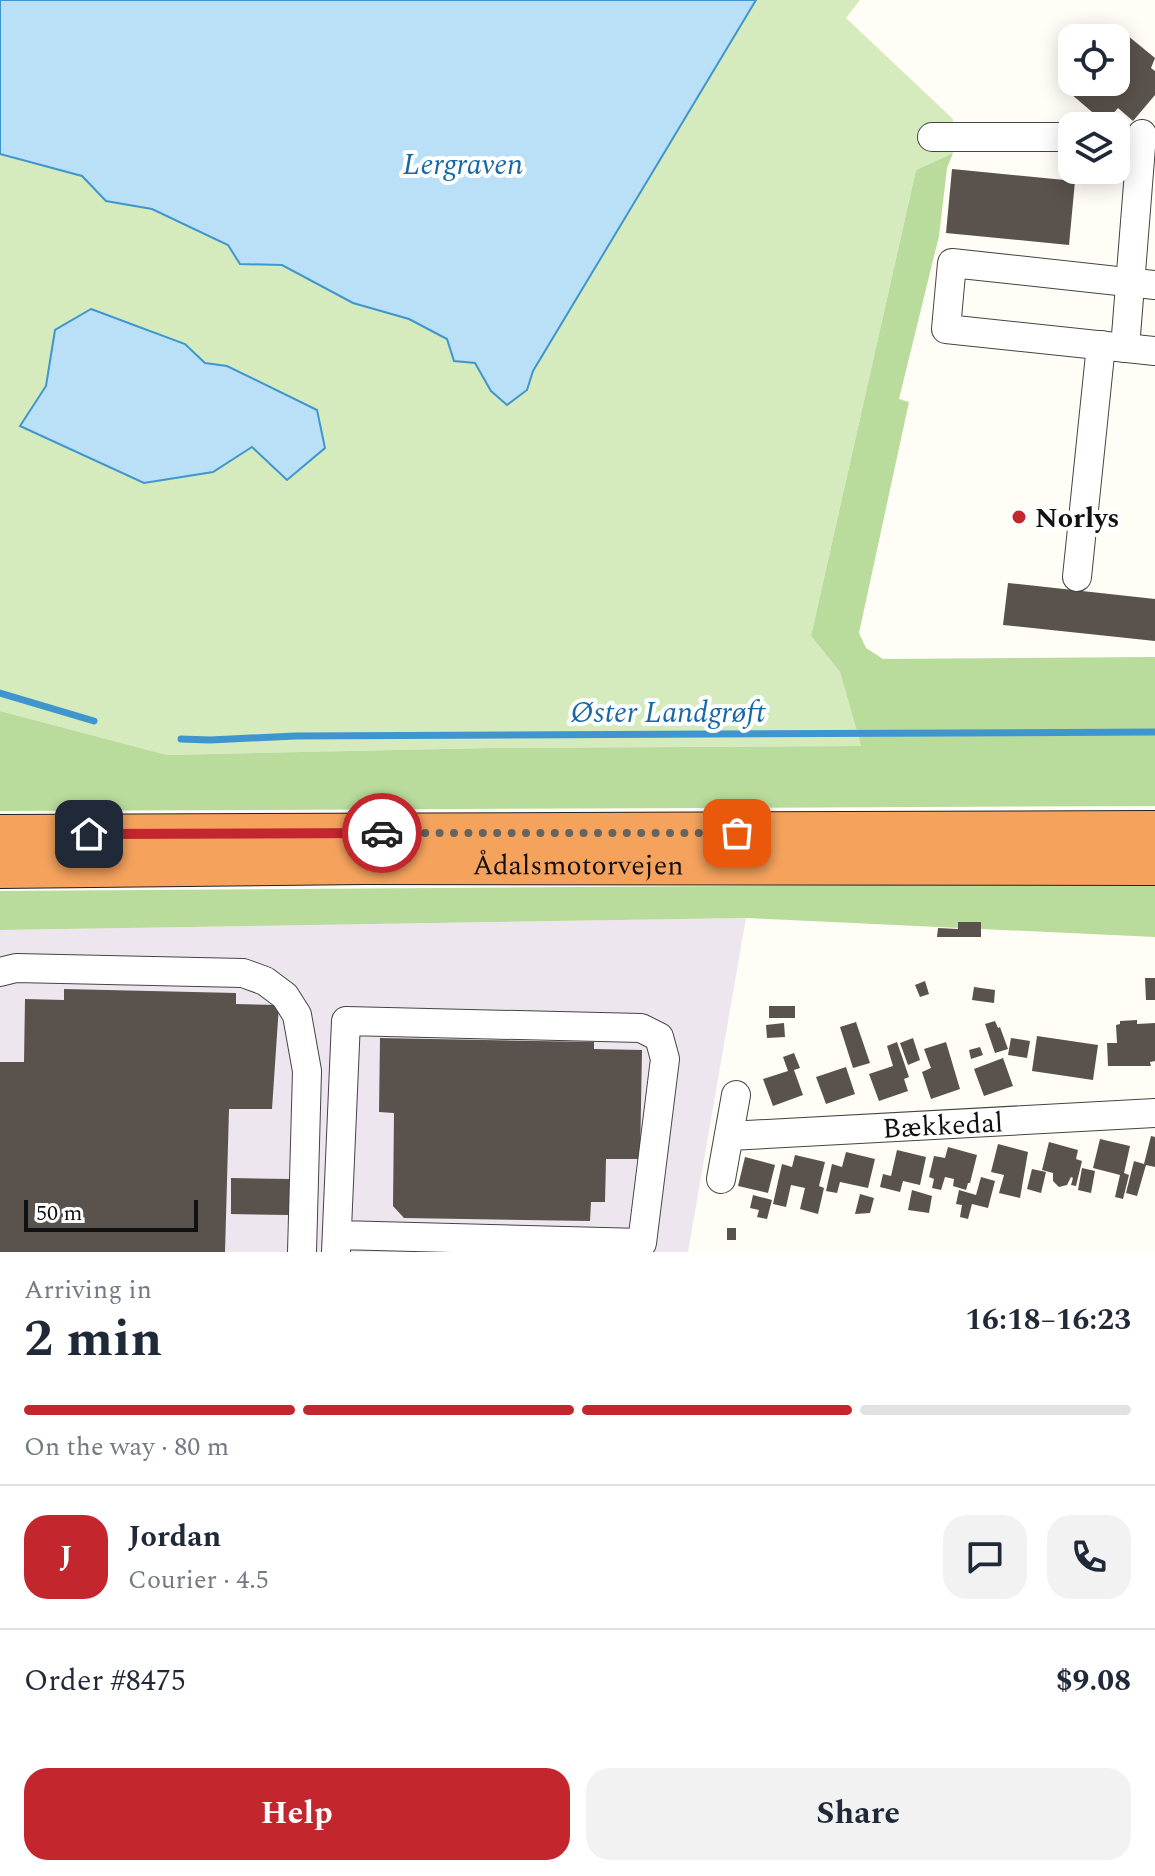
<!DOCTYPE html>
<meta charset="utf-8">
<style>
:root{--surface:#fff;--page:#f2f2f3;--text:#1f2937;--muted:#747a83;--line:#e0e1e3;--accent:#c4262e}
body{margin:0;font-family:Spectral,serif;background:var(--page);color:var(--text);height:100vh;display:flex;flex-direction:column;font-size:30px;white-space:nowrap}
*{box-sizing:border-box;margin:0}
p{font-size:26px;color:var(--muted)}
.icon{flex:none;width:44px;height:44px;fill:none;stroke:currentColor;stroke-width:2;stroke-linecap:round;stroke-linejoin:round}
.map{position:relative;height:1252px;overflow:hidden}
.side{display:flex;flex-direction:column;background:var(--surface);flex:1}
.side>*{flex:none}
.fabs{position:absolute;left:1058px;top:24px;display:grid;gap:16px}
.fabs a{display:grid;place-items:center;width:72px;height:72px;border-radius:16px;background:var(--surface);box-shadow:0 4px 20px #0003;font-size:40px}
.scale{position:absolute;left:24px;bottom:20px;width:174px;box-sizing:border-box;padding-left:8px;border:4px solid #111;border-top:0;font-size:22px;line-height:28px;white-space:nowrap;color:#111;-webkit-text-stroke:6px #fff;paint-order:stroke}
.pin{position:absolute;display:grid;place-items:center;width:68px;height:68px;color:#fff;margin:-34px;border-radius:16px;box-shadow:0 4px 12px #0006}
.courier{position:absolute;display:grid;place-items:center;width:80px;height:80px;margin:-40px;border:6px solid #c4262e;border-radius:50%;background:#fff;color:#222;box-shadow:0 2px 10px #0007}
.headline em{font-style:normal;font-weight:700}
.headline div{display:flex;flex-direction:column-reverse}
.headline{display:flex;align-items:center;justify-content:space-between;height:136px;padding:0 24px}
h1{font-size:52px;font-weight:700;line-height:60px}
.bar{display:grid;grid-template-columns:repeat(4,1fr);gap:12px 8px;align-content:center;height:96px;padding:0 24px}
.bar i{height:10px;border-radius:6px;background:var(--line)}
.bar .active{background:var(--accent)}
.bar p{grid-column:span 4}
.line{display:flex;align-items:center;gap:20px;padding:0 24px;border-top:2px solid var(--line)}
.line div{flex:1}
.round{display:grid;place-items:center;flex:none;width:84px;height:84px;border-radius:24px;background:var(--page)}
.action{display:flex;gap:16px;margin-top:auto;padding:16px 24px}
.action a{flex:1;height:92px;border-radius:24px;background:var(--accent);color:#fff;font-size:32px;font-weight:700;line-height:92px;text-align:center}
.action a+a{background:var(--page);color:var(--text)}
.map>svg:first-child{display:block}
</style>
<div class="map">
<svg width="1155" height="1252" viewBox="0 0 1155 1252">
<rect width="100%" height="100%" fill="#fffdf5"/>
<path fill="#eee6ef" d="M746 918 688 1252H0V930Z"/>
<path fill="#d5ebbd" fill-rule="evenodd" d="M756 0H860L846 18 953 119V153L916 170 811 636 840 672 861 746 490 748 167 755 0 711V154L82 176 106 201 152 209 228 245 240 264 282 265 353 303 409 319 447 339 475 363 491 391 527 390 533 371ZM184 344 204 363 227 366 325 448 287 479 252 447 213 472 20 426 46 386Z"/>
<path fill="#b9dc9c" d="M953 153 947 168 939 236 899 399 909 402 859 633 866 648 883 659 1155 657V806L0 811V711L167 755 490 748 861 746 840 672 811 636 916 170Z
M1155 883V937L746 918 0 930V891Z"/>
<path fill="#b9e0f7" stroke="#3f96cf" stroke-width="2" d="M0 0H756L533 371 527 390 507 405 491 391 475 363 454 361 447 339 409 319 353 303 282 265 240 264 228 245 152 209 106 201 82 176 0 154Z
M91 309 185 344 205 363 227 366 317 410 325 448 287 480 252 447 213 472 144 483 20 426 46 386 55 330Z"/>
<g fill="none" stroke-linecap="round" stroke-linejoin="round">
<path stroke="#3f96cf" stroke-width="7" d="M0 693 94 721
M181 739 210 740 295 736 1155 732"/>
</g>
<path fill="#5a524d" d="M1116 26 1155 58 1151 68 1155 71V95L1133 121 1118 108 1105 123 1064 88 1072 78V82H1116V38H1105Z
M952 169 1075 181 1069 245 946 233Z
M1008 583 1155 599V641L1003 625Z
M958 922H981V937H937L938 928 958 929Z
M1145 978H1155V1000H1146Z
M925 981 929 994 920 997 915 985Z
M974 987 995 990 994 1003 972 1000Z
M64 989 236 993V1004L279 1005 272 1109H229L225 1252H0V1062H24L25 999 64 1000Z
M769 1006H795V1018H769Z
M1137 1020V1024L1155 1023V1061L1150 1062 1151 1066H1108L1107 1043H1117L1116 1025 1120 1024V1021Z
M995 1021 998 1028 1000 1027 1008 1049 995 1053 985 1024Z
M856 1022 870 1063 853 1068 840 1027Z
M784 1023 785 1037 767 1038 766 1025Z
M1037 1036 1098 1045 1093 1080 1032 1071Z
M380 1038 594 1042V1049L642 1050 640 1159H606L605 1202H591L590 1221 404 1218 393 1206 394 1113 379 1112Z
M913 1038 920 1060 908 1065 900 1043Z
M1011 1038 1030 1041 1027 1058 1008 1055Z
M897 1042 909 1077 904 1079 908 1091 879 1101 869 1074 893 1066 887 1046Z
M946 1042 960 1089 931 1099 922 1072 931 1068 924 1049Z
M980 1047 983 1055 971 1059 969 1050Z
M794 1053 800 1068 794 1070 803 1095 773 1106 763 1079 788 1071 783 1057Z
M1003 1058 1013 1086 984 1096 974 1069Z
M846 1067 855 1094 826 1104 816 1077Z
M1151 1136 1155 1137V1167L1146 1165 1137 1196 1126 1193 1134 1161 1144 1164Z
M1100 1139 1130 1146 1124 1173 1129 1175 1123 1199 1115 1197 1120 1175 1093 1168Z
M1049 1142 1078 1150 1076 1159 1082 1161 1076 1186 1071 1185 1073 1178 1071 1177 1067 1185 1059 1187 1053 1181V1173L1042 1170Z
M998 1144 1028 1152 1020 1198 999 1193 1004 1175 991 1172Z
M948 1147 977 1155 970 1183H968L966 1190 953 1186 954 1179 945 1177 941 1190 932 1188 934 1179 929 1177 934 1156 945 1158Z
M897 1150 926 1157 920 1185 903 1181 900 1192 880 1187 883 1174 891 1176Z
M846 1152 875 1159 868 1188 840 1182 837 1193 826 1191 832 1164 842 1167Z
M795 1155 825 1162 819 1186 824 1188 818 1214 800 1209 805 1188 791 1185 786 1207 773 1204 782 1164 792 1167Z
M745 1157 775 1165 768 1193 738 1186Z
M1082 1168 1095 1171 1091 1193 1078 1190Z
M1032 1169 1046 1172 1041 1193 1027 1189Z
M981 1177 995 1181 988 1208 972 1204 968 1219 960 1217 962 1205 956 1204 959 1190 976 1195Z
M231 1178 290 1179 289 1215 231 1214Z
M912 1190 932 1196 929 1213 908 1210Z
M860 1194 874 1198 870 1213 855 1214Z
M753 1195 772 1200 767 1219 757 1217 759 1210 750 1208Z
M727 1228H736V1240H727Z"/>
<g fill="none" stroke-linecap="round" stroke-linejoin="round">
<defs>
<g id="minor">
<path d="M932 137H1072"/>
<path d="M1155 285 952 263 946 329 1155 351"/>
<path d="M1125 348 1142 134"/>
<path d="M1077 577 1101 345"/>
<path d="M0 972 16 968 243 973 265 981 285 996 297 1015 307 1071 302 1252"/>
<path id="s1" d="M729 1136 1155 1113"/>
<path d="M721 1179 736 1095"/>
<path d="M336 1252 346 1021 641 1028 659 1037 665 1059 642 1243 338 1235"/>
</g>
<g id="highway">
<path d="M0 835 1155 831"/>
<path id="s2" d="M0 868 365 864 1155 865"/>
</g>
</defs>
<use href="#minor" stroke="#444" stroke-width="30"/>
<use href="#highway" stroke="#222" stroke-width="42"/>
<use href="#minor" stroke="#fff" stroke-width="28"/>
<use href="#highway" stroke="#f5a25d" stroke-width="40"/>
</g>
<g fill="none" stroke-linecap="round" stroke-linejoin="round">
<path stroke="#646461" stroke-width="8" stroke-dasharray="0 14.4" d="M382 833H737"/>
<path stroke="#c4262e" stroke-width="10" d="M89 834 382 833"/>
</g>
<circle fill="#c4262e" stroke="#fff" stroke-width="3" cx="1019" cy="517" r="8"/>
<g text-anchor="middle" stroke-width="8" stroke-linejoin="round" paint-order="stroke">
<g font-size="28" font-weight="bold" fill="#111" stroke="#fff" text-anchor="start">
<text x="1035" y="527">Norlys</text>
</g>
<g font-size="28" fill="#111" stroke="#fff">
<text dy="10" stroke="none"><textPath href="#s2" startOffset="578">Ådalsmotorvejen</textPath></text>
<text dy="10" stroke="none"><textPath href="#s1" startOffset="214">Bækkedal</textPath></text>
</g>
<g font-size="30" font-style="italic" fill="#1768a6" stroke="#fff">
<text x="463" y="174">Lergraven</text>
<text x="668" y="722">Øster Landgrøft</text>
</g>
</g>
</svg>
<div class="fabs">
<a><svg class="icon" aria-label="locate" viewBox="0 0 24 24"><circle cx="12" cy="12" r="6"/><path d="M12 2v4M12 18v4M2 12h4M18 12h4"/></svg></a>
<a><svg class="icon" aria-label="layers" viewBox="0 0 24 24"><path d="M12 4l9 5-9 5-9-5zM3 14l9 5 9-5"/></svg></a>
</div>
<div class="scale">50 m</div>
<div class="pin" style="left:737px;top:833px;background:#ea580c"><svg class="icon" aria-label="bag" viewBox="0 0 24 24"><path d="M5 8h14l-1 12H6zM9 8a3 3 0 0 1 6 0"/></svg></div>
<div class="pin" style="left:89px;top:834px;background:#1f2937"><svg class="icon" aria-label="home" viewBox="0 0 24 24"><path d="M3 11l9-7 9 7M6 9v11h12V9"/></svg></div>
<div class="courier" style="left:382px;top:833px"><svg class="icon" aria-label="car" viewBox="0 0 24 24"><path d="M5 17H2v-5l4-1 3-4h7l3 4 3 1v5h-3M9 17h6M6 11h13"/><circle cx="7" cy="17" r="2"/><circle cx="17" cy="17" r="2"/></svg></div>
</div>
<section class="side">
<div class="headline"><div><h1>2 min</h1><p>Arriving in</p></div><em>16:18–16:23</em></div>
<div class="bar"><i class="active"></i><i class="active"></i><i class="active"></i><i></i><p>On the way · 80 m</p></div>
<div class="line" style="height:144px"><b class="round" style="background:var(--accent);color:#fff">J</b><div><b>Jordan</b><p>Courier · 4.5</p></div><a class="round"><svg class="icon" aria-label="chat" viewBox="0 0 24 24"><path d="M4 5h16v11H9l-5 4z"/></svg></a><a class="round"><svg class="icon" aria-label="phone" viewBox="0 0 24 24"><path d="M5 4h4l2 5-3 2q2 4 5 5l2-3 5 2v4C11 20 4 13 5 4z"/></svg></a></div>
<div class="line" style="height:104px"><div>Order #8475</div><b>$9.08</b></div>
<div class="action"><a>Help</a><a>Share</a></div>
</section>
